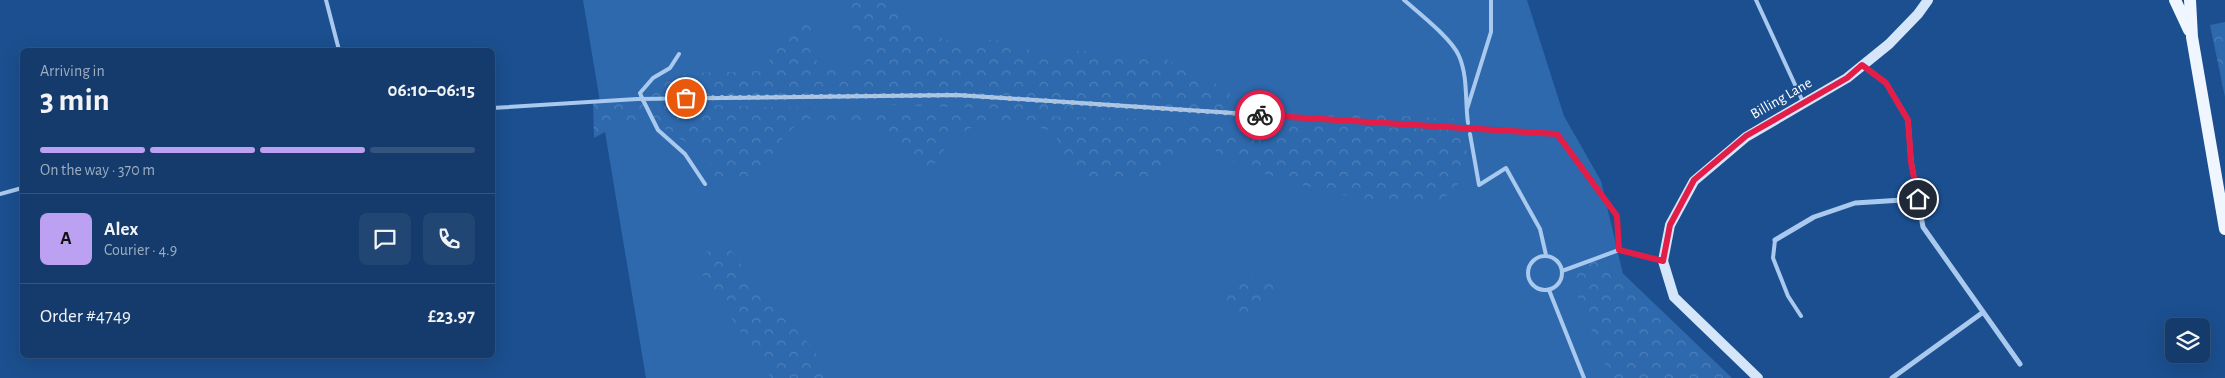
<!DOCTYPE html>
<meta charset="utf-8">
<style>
:root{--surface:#143b6b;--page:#214673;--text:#f1f3f6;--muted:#9dadc1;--line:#33557e;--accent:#bca0f2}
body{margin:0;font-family:"Alegreya Sans",sans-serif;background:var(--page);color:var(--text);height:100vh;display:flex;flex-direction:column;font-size:19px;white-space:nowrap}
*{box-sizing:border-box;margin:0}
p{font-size:16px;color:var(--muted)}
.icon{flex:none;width:28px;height:28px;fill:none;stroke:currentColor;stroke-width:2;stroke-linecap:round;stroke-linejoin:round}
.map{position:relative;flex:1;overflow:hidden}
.sheet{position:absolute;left:20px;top:48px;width:475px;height:310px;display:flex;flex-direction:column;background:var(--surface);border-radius:8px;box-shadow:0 5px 20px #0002,0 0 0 1px var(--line)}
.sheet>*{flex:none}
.controls{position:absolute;left:2165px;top:318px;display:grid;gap:10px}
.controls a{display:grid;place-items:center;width:45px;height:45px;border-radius:8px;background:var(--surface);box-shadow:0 5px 20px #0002,0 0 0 1px var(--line);font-size:25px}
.pin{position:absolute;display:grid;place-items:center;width:42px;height:42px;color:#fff;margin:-21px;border:2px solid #fff;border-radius:50%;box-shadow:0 1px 5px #0007}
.courier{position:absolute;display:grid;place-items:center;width:50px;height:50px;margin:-25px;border:4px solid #e11d48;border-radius:50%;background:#fff;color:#222;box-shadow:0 1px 6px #0007}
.head em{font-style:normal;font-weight:700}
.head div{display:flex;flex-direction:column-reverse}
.head{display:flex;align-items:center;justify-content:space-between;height:85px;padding:0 20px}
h1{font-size:32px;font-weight:700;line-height:38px}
.bar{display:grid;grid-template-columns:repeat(4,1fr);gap:8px 5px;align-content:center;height:60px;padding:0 20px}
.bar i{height:6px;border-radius:4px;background:var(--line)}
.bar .selected{background:var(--accent)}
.bar p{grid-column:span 4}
.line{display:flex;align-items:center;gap:12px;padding:0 20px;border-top:1px solid var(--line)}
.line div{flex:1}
.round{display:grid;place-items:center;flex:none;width:52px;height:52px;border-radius:8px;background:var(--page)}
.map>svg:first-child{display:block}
</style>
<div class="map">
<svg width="2225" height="378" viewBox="0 0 2225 378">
<defs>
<pattern id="forest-crowns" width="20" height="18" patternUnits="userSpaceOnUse" patternTransform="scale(1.25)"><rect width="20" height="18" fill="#2e69ad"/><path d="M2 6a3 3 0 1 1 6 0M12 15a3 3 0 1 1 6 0" fill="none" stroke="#4d80b9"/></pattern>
</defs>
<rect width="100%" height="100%" fill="#1b4f8f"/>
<path fill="#2e69ad" d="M583 0H1527L1564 116 1601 181 1623 274 1731 378H646Z"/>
<path fill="url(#forest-crowns)" d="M844 0H879L912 25 958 45 982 44 988 40 1013 41 1047 59 1081 50 1092 53 1151 60 1160 56 1195 75 1226 88 1238 107 1457 119 1456 124 649 97 647 92 660 77 693 73 759 71 769 61 782 33 803 18 814 29 810 53 825 70H845L866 62 849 19Z
M2225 22V97L2210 25Z
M593 101 1464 130C1471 174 1468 175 1437 205L1357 198 1297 184 1243 167 1202 143C1182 146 1170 162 1158 177L1098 184 1087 175 1076 171 1062 158 1060 145 1053 131 1015 122 986 121 948 139C943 154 939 164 924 170L913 165 870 125 812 118 794 127 778 143 770 159 758 167 751 178 735 181 716 179 709 161 694 146 676 137 661 126 614 127 594 138Z
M721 246 733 252 763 296 813 348 827 378H771L703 275 704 253Z
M1579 259 1614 265 1732 378H1611L1570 278Z
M1253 277 1276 285 1275 293 1248 315 1236 313 1219 301 1218 292 1237 281Z"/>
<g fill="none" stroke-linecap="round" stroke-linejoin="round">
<path stroke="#a9c9ee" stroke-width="4" d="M326 0 339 50
M1404 0C1419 13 1452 39 1459 56 1468 76 1465 102 1468 123
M1756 0 1803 102
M642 98 640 93 653 78 670 68 679 54
M643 100 658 130 685 154 705 184
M492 108 637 99 957 95 1557 134 1617 216 1619 250
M1467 109 1491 32V0
M1470 134 1479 185 1506 168 1540 229 1546 255
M0 194 22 188
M1775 240 1773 258 1788 296 1801 316
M1528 273a17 17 0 1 1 34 0a17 17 0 1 1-34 0Z
M1562 271 1619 250 1663 261
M1549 290 1584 378"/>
<path stroke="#a9c9ee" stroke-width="5" d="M1862 65 1886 83 1908 120 1911 161 1923 227 2020 364
M1775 240 1814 217 1855 203 1918 199
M1892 378 1982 313"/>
<path stroke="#d6e6fa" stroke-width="10" d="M1758 378 1674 297 1663 261 1670 225 1694 181 1746 137 1847 78 1889 44 1918 14 1928 0"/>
<path stroke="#f0f6ff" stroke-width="12" d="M2175 0 2189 30
M2190 0 2192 37 2225 229"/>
<path stroke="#a9c9ee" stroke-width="4" d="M642 98 643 100"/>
</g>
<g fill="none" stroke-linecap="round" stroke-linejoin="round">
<path stroke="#afc1d8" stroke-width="5" stroke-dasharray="0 9" d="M686 98 958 95 1260 115"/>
<path stroke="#e11d48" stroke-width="6" d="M1260 115 1557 134 1617 216 1619 250 1663 261 1670 225 1694 180 1746 136 1847 78 1862 65 1886 83 1908 120 1911 162 1918 199"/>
</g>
<g text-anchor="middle" stroke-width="4" stroke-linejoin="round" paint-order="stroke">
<g font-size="15" fill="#fff" stroke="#1b4f8f">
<text transform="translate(1781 98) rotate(-30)" y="5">Billing Lane</text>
</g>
</g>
</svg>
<div class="controls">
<a><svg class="icon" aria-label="layers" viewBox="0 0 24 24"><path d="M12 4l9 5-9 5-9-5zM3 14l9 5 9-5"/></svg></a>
</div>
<div class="pin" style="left:686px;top:98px;background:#ea580c"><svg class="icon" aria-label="bag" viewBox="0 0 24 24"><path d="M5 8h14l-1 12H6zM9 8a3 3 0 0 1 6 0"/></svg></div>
<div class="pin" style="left:1918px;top:199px;background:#1f2937"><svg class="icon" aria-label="home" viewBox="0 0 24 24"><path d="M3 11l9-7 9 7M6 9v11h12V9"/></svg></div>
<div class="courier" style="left:1260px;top:115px"><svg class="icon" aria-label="bike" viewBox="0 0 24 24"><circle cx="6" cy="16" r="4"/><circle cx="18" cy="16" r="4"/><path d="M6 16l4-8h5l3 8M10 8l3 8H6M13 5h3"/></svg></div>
<section class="sheet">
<div class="head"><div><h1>3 min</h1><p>Arriving in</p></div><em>06:10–06:15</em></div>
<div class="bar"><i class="selected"></i><i class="selected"></i><i class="selected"></i><i></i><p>On the way · 370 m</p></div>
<div class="line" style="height:90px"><b class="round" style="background:var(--accent);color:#111">A</b><div><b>Alex</b><p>Courier · 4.9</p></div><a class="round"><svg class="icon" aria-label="chat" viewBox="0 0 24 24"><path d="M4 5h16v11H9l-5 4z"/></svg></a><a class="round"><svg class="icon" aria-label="phone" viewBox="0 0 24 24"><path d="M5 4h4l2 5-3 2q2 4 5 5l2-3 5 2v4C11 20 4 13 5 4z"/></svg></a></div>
<div class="line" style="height:65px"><div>Order #4749</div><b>£23.97</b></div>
</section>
</div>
